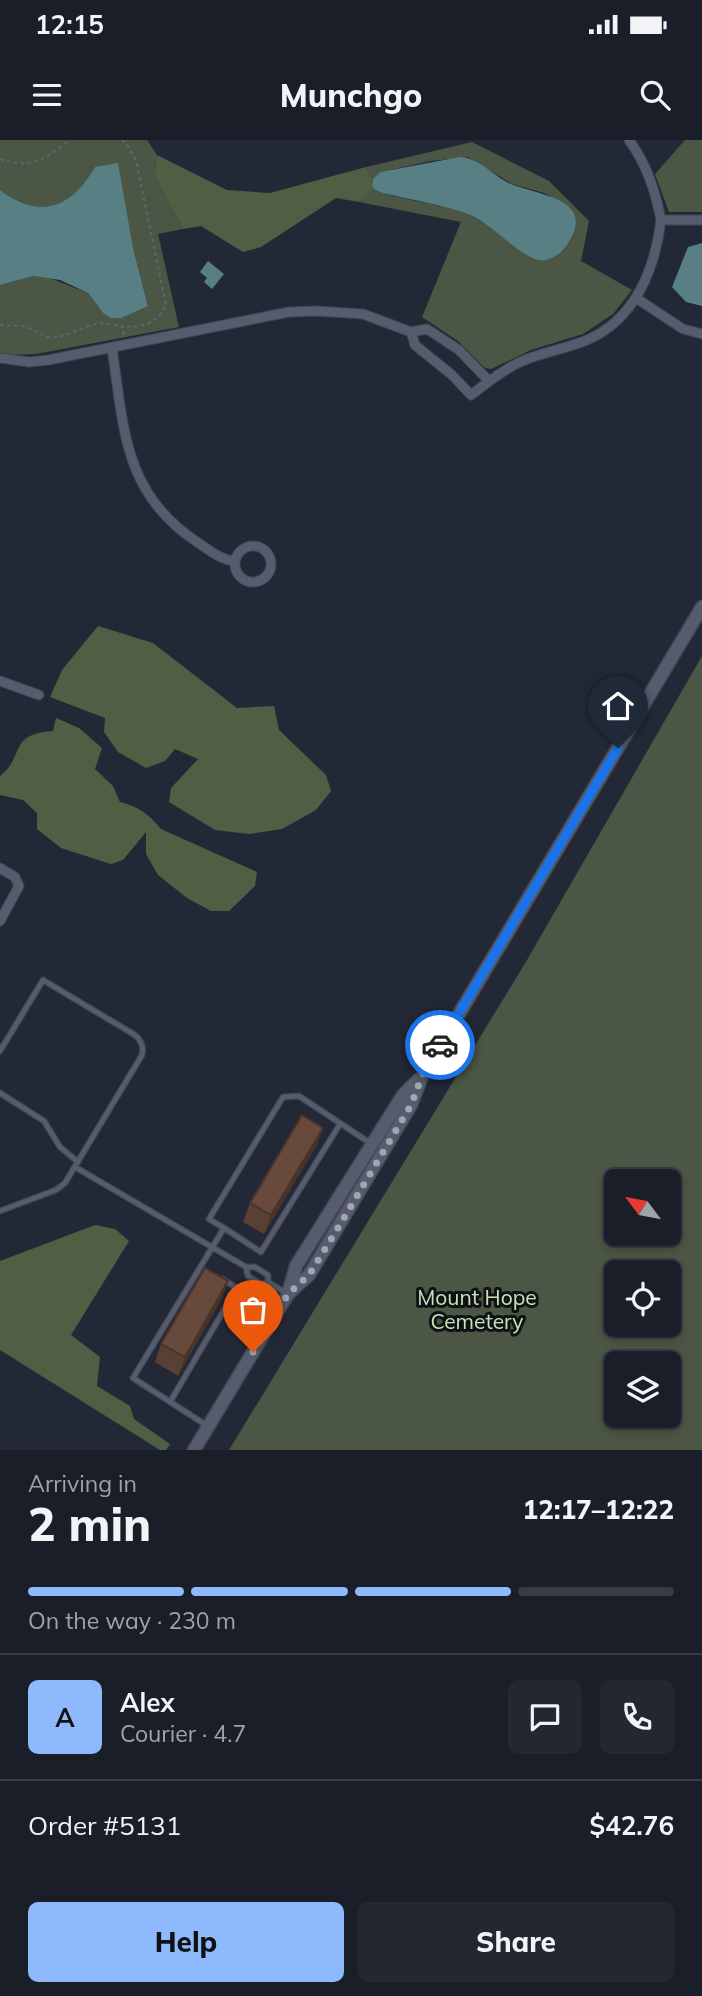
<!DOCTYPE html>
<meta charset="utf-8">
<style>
:root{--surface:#1a1e29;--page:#232731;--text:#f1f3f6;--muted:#9fa2a8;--line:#383c46;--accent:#8eb9fc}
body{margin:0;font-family:Mulish,sans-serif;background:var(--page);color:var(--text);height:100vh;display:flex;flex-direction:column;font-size:26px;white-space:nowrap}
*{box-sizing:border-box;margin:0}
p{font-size:23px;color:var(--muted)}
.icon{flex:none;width:38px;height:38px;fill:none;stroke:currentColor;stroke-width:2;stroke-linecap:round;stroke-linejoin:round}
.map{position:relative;height:1310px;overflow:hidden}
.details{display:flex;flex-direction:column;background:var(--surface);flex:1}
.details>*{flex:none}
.needle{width:46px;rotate:302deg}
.fabs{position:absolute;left:604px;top:1029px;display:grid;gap:14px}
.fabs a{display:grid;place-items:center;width:77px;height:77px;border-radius:10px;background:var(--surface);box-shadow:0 4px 10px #0003,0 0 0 2px var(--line);font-size:35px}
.pin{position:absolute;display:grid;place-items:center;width:60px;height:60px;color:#fff;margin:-72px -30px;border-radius:50% 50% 50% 0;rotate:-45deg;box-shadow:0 0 7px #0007}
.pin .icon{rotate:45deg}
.courier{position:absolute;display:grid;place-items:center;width:70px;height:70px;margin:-35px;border:5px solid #1a73e8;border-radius:50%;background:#fff;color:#222;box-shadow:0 2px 9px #0007}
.summary em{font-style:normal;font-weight:800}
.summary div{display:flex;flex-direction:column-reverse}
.summary{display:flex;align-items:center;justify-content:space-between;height:119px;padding:0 28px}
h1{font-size:46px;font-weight:800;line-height:52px}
.bar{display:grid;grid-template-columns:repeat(4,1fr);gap:10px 7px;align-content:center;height:84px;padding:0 28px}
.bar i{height:9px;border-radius:5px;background:var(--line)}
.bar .on{background:var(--accent)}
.bar p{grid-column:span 4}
.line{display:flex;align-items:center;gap:18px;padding:0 28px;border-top:2px solid var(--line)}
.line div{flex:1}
.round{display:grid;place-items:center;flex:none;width:74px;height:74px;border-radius:10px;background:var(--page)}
.primary-button{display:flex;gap:14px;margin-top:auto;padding:14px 28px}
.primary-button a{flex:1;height:80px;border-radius:10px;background:var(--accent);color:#111;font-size:28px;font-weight:800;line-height:80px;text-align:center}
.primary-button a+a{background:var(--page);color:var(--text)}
.status{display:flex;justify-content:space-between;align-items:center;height:49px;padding:0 35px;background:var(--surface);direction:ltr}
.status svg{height:19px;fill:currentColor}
header{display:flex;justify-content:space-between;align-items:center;height:91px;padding:0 28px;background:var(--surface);font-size:32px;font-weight:800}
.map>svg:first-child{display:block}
</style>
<div class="status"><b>12:15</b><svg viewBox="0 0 49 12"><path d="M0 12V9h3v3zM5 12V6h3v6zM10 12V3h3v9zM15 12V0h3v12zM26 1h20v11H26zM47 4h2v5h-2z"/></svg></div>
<header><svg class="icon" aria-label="menu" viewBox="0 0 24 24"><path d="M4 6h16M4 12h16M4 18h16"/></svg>Munchgo<svg class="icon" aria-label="search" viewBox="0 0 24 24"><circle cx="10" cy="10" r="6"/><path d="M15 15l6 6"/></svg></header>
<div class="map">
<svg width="702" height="1310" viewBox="0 0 702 1310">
<rect width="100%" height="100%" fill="#232837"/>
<path fill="#4c5644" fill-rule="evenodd" d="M0 0H147L157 15 154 35 183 89 158 94 179 187 36 214 8 215 0 213V145L34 136 47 137 88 153 103 173 148 166 133 108 95 27C71 68 42 80 0 50Z
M685 0H702V72H669L655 34Z
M472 2 549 41 589 81 581 121 632 150 613 174 583 194 531 210 491 229 485 228 458 201 422 177 461 82 359 62 375 50C407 63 445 62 475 78 499 89 518 117 545 119 552 120 558 114 563 110L571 68 544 53 512 44 468 17 431 21 380 32 373 39 366 27Z
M702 516V1310H229L527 820ZM668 1041V1094H616V1041ZM668 1132V1185H616V1132ZM668 1223V1276H616V1223Z"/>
<path fill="#505e44" d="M157 15 227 50 270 53 366 27 373 39 372 46 375 50 359 62 336 58 261 107 243 112 201 86 183 89 154 35Z
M98 486 153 503 237 568 274 566 279 590 326 635 331 651 316 670 282 689 249 694 215 690 169 662 171 648 198 619 175 609 165 621 146 628 118 612 104 592 105 578 50 557 62 530Z
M56 578 79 588 102 608 95 629 113 646 120 662C139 667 149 674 161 689L257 732 255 746 229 771H211L187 758 158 735 146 714V692L123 720 111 724 61 708 37 689V673L23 660 0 655V636C26 616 7 594 53 591Z
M95 1085 115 1089 129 1101 71 1195 100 1217 97 1246 130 1266 134 1279 170 1304 166 1310H160L0 1210V1121Z"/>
<path fill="#577f84" d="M460 17C480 18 493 36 511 44 541 56 599 59 566 106 560 115 549 122 538 120 519 115 495 88 476 78 453 66 410 60 383 53L375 50 372 46 373 39 380 32Z
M118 23 133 108 148 166 121 178H111L103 173 88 153 60 140 34 136 0 145V50C41 80 71 68 95 27Z
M702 103V166L686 162 672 147 688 107Z
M208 121 224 134 212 149 204 142 207 138 200 132Z"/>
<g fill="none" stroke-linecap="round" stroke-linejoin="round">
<defs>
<path id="lane" d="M0 911 43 840 135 895C142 901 144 907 142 915L65 1043 56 1050 0 1071
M0 953 44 981 60 1007 78 1022
M75 1027 246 1127H255L268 1135V1142
M224 1088 261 1112 340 984
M246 1127 248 1136 261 1144 268 1142 286 1153
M170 1262 237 1148 222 1139
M206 1285 133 1238 224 1088 209 1079 283 957 299 956 370 1003"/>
<path id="street" d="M629 0C647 25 655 50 661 80H702
M636 158 683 189 702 194
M411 192 415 205 452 235 471 255C487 243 502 230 520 222 542 212 566 209 587 200 636 179 655 128 661 80
M112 208C124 288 123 353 197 402 209 410 221 420 235 421
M0 218 29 222 48 220 289 172 315 171 363 174 411 192 427 189 459 210 489 241
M235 424a18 18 0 1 1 36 0a18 18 0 1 1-36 0Z
M0 541 39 555
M0 728 15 737 19 746 0 781"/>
<path id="secondary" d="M288 1154 309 1135 411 965 422 936 702 467
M194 1310 288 1154 296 1126 403 955 419 939"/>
</defs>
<use href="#lane" stroke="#404551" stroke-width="7"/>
<use href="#street" stroke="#404551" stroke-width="11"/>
<use href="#secondary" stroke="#404551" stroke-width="15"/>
<path stroke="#606573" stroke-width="2" stroke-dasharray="3.5 3.5" stroke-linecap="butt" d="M122 0 129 7 136 21 166 165C157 184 142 188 122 186L124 196
M0 19C33 30 44 19 70 0
M0 185 24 186 50 198 64 196 90 185 100 183 121 186"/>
<use href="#lane" stroke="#565c6d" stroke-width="4.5"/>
<use href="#street" stroke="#565c6d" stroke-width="9"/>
<use href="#secondary" stroke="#565c6d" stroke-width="12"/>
</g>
<path fill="#594034" d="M323 988 316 1006 264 1094 243 1082 250 1063Z
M228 1141 221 1160 178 1236 155 1222 161 1204Z"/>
<path fill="#48342a" d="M323 988 316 1006 264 1094 271 1075Z
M228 1141 221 1160 178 1236 185 1217Z"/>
<path fill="#674a3c" stroke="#48342a" stroke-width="2" d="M302 975 323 988 271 1075 250 1063Z
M205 1128 228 1141 185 1217 161 1204Z"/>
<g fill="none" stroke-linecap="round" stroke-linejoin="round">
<path stroke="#a2a6b2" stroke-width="7" stroke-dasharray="0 12.6" d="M253 1212 288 1154 309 1135 335 1093 411 965 422 936 440 905"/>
<path stroke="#1a73e8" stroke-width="9" d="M440 905 618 608"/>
</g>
<g text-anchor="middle" stroke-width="6" stroke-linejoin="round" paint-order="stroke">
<g font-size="21" fill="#c8e4b1" stroke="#0f1118">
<text x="477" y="1165">Mount Hope<tspan x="477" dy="24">Cemetery</tspan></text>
</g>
</g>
</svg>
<div class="fabs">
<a><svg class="needle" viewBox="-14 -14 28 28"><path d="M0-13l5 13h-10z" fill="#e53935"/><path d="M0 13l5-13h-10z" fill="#9fa2a8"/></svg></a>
<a><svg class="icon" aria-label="locate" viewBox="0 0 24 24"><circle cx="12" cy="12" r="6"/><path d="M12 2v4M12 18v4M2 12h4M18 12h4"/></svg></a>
<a><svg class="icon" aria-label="layers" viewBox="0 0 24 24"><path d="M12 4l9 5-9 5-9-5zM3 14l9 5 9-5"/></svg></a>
</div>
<div class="pin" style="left:253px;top:1212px;background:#ea580c"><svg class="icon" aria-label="bag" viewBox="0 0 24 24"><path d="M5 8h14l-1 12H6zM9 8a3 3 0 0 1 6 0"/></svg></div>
<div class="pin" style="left:618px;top:608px;background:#1f2937"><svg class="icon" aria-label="home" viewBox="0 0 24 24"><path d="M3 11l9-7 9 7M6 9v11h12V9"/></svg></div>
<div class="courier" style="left:440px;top:905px"><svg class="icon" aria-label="car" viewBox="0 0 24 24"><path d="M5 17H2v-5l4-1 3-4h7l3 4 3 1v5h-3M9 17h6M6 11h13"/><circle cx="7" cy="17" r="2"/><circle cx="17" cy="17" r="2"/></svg></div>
</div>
<section class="details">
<div class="summary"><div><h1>2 min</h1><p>Arriving in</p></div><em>12:17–12:22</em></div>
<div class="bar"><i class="on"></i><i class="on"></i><i class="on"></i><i></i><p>On the way · 230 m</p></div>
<div class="line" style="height:126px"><b class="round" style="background:var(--accent);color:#111">A</b><div><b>Alex</b><p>Courier · 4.7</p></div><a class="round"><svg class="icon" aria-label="chat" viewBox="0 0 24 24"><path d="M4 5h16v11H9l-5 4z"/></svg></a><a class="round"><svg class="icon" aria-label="phone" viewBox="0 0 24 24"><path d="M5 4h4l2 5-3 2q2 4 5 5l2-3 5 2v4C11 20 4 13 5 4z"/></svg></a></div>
<div class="line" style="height:91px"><div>Order #5131</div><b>$42.76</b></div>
<div class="primary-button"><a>Help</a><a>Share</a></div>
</section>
